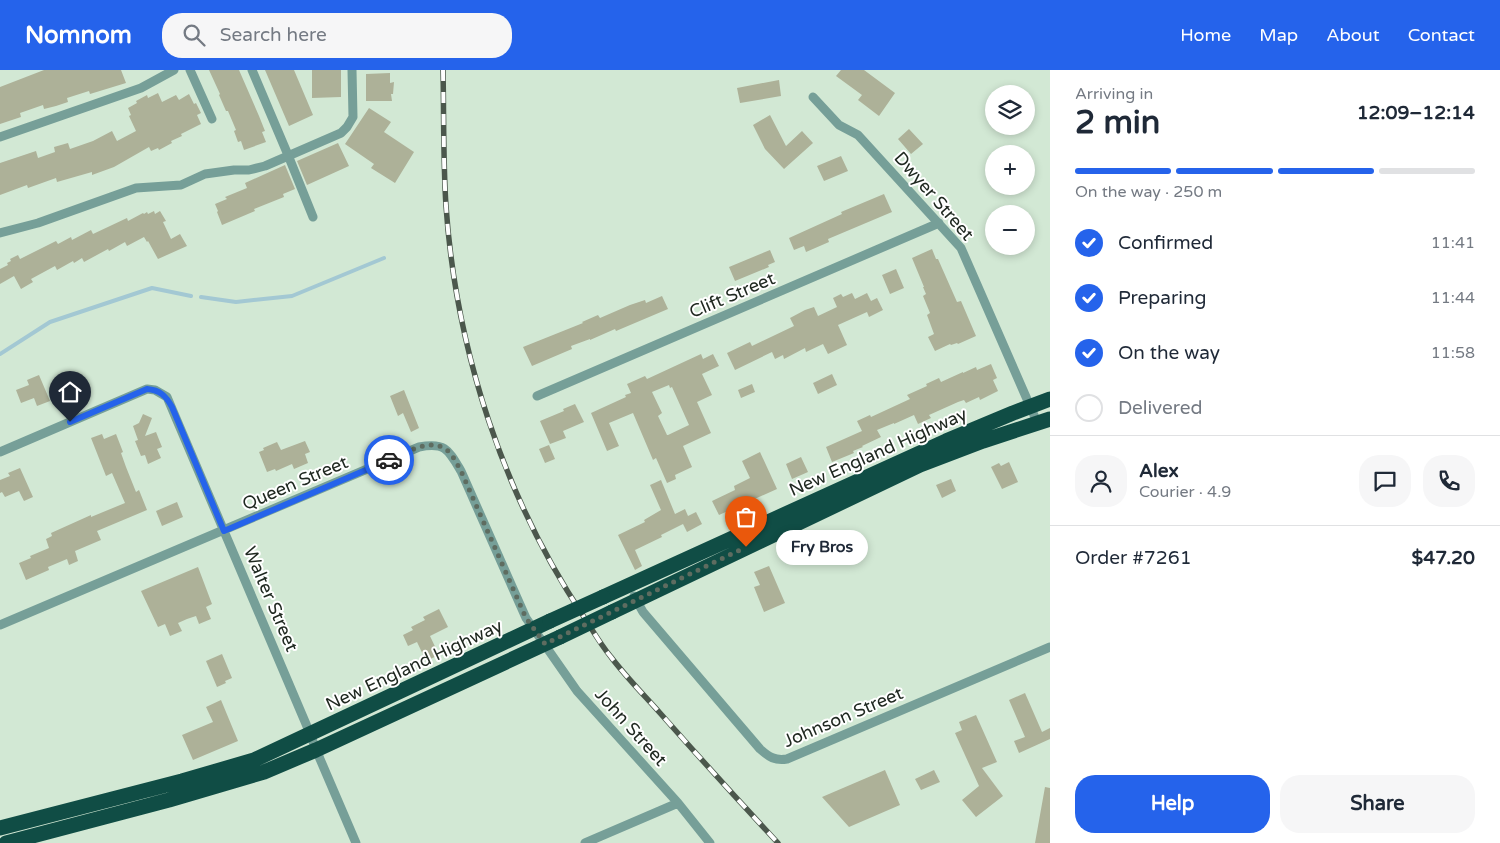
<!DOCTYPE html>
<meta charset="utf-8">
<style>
:root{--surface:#fff;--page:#f6f6f7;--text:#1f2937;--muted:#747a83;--line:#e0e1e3;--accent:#2563eb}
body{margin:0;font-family:"Varela Round",sans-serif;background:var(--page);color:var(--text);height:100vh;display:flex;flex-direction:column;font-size:19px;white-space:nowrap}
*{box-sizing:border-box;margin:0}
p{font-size:16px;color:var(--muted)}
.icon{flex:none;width:28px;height:28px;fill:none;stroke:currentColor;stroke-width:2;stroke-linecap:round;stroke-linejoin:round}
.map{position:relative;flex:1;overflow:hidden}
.sheet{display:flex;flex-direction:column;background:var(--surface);width:450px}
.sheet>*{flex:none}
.buttons{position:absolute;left:985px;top:15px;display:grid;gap:10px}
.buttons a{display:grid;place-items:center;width:50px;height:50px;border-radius:50%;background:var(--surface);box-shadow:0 2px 8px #0003;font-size:25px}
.pin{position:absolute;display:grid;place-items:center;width:42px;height:42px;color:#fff;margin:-51px -21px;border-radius:50% 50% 50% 0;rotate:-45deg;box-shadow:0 0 5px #0007}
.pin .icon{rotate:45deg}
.courier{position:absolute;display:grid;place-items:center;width:50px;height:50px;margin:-25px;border:4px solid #2563eb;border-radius:50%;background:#fff;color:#222;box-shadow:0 1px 6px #0007}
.bubble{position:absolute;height:35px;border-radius:18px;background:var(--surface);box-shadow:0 2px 8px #0003;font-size:16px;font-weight:800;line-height:35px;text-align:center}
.overview em{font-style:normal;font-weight:800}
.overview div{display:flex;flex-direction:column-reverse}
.overview{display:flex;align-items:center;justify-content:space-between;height:85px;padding:0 25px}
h1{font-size:32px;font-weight:800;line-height:38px}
.bar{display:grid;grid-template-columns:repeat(4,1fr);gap:8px 5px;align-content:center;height:60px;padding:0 25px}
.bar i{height:6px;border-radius:4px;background:var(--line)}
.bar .on{background:var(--accent)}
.bar p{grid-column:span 4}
.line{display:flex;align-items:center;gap:12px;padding:0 25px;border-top:1px solid var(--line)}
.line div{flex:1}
.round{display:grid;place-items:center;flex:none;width:52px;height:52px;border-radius:20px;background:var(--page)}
ol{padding:0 25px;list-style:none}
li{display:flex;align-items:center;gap:15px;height:55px}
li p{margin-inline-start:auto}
li .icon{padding:5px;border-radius:50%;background:var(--accent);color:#fff;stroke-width:4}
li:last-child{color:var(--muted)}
li i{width:28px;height:28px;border:2px solid var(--line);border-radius:50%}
.cta{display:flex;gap:10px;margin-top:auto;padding:10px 25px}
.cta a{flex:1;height:58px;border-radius:20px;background:var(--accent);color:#fff;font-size:20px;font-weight:800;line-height:58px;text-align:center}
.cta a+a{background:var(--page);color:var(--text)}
header{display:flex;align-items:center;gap:30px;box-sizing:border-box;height:70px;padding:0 25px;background:var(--accent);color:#fff}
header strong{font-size:24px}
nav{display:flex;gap:28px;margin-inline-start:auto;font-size:18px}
.search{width:350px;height:45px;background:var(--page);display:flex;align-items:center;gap:12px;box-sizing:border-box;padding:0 18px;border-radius:20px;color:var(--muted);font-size:19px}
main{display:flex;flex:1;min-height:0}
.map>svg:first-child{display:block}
</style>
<header>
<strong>Nomnom</strong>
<div class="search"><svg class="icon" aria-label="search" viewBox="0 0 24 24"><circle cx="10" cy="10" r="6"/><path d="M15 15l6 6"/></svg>Search here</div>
<nav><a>Home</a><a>Map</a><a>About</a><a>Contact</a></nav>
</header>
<main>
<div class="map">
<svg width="1050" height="773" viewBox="0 0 1050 773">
<rect width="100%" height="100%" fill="#d2e8d4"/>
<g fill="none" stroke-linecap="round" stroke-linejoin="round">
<path stroke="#a3c8d3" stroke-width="4" d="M201 227 236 232 292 226 384 188
M0 284 50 252 152 218 191 226"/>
</g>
<path fill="#adb198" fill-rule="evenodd" d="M44 0H121L126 13 90 24 89 21 67 28 68 32 56 36 44 39 43 35 20 43 21 47 0 54V17Z
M209 0H239L259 46 265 61 262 62 266 72 244 80 241 71 238 72 234 61 236 60 228 41H226L219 25 220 24Z
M265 0H294L313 45 289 56Z
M312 0H341V27L312 28Z
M841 0H864L895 23 879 46 858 30 862 25 836 6Z
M390 3V13L394 12 393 24H391L392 31H366V4Z
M779 10 781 26 740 33 737 18Z
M158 23 162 32 176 25 179 30 189 24 194 34 196 33 201 43 197 45 201 54 181 64 182 66 171 71 172 73 159 80 158 78 151 81 149 77 114 97 92 105V102L57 112 56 108 28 118 27 115 0 125V93L36 81 38 88 55 82 54 77 68 73 70 79 93 71 112 61 117 71 136 61 129 46 131 45 128 38 137 33 136 31 147 25 148 28Z
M369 38 391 52 384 62 414 82 395 113 371 98 374 94 345 74Z
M770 45 786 76 802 61 813 73 784 99 765 79 753 55Z
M909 59 923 74 911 84 898 69Z
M338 73 349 96 307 115 297 91Z
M841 86 848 101 824 111 817 96Z
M285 95 295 119 283 124 284 127 254 139 255 141 222 155 217 142 218 141 215 134 227 129 225 127 247 118 245 113Z
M884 124 892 142 828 169 829 172 806 182 804 176 794 180 789 168 842 144 841 142Z
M154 141 155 144 160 141 166 151 163 152 171 169 180 164 187 176 158 189 148 171 147 172 144 167 127 176 125 172 109 181 108 179 84 192 82 188 74 193 73 191 57 200 55 196 31 209 33 212 21 219 14 206 0 214V199L8 195 7 193 11 191 10 189 18 185 20 189 56 171 58 174 71 167 72 170 91 160 93 164 127 148 128 151 143 143 144 144 147 142 148 144Z
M932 179 936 189H938L957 232 961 231 976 266 958 274 957 273 951 275 950 274 935 281 928 267 934 264 927 245 930 243 923 226 926 224 923 217H924L912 188Z
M770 180 775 192 768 195 769 197 735 211 729 197Z
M896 199 904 218 890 224 882 205Z
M852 223 855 229 867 223 871 231 877 228 883 240 869 247 867 242 838 255 847 275 828 284 823 274 806 282 805 278 784 289 783 285 775 289 772 282 735 300 727 283 750 272 752 276 794 256 790 248 805 240 814 237 818 246 837 237 833 228 841 224 843 227Z
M662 226 668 239 616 261 615 259 590 270V269L571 276 572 279 532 296 523 277 583 253 582 252 598 245 600 248 630 235 645 230 646 233Z
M701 284 703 289 713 284 719 296 702 304 712 325 697 332 711 363 683 376 692 397 675 405 676 409 667 413 656 388 653 390 633 343 609 353 619 376 607 381 591 343 626 327 625 325 631 323 627 314 645 306 647 309ZM669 315 670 318 672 317 689 355 668 365H667L658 346 662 343 652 322Z
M991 294 997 308 993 310 998 321 980 330 979 327 966 333 964 330 958 332 929 345 931 348 918 354 914 345 894 354V353L877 360 881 367 862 376 863 377 853 381 854 383 832 392 826 377 862 361 857 351 870 345 871 347 910 329 907 325 927 316 926 314 939 308 941 312 963 302V303L976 297 977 300Z
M832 304 837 315 818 324 813 313Z
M39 305 50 331 37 336 34 328 21 333 16 320 29 315 27 310Z
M752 314 755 322 741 328 738 320Z
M404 320 419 358 411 362 403 343 398 346 390 326Z
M575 334 584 352 563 361 566 368 550 374 540 351 564 341 563 339Z
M143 344 152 348 145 366 156 362 162 377 157 379 161 388 148 394 145 385 141 386 135 371 138 370 133 356 139 353Z
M102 364 104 369 116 364 123 382 121 383 126 397 136 422 139 420 147 440 97 461 101 470 75 481 78 491 69 495 67 489 48 497 49 500 26 510 19 493 31 488 30 486 49 478 46 469 52 466 51 463 91 445V447L125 433 112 403 106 406 91 368Z
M305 371 310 382 305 384 308 393 294 399 292 394 276 401 275 399 267 402 259 382 264 380 263 378 277 372 281 380Z
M549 375 555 389 545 393 539 379Z
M760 382 777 419 719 445 712 431 735 420 734 416 750 408 742 391Z
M801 387 808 402 792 409 786 394Z
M1009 392 1018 412 1002 419 991 397 999 393 1001 396Z
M20 398 33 427 24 431 19 421 5 427 2 422 0 423V410L10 406 8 403Z
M951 409 956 421 942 428 936 415Z
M661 410 675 444 685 439 688 446 696 442 702 454 687 462 683 454 661 465 662 467 635 480 642 496 635 500 618 465 645 452 644 450 661 440 650 415Z
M177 432 183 447 162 456 156 441Z
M828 465 830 469 839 465 849 489 836 495 834 491 830 493 820 469Z
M769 496 785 533 764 542 754 517 760 515 754 502Z
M198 497 212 534 206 537 211 549 199 554 196 546 187 549 178 553 182 561 170 566 165 554 158 557 141 521Z
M439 539 448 557 430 566 439 585 426 591 417 572 408 576 403 565 413 560 411 557 425 550 423 547Z
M222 584 232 608 225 611 226 613 217 617 206 591Z
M1025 623 1042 662 1050 658V669L1019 683 1014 671 1025 667 1009 630Z
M221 630 238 671 193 690 182 665 213 652 206 637Z
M976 645 997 692 982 698 1003 726 976 747 962 730 979 716 955 663 962 660 959 652Z
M885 700 900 735 849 757 822 727Z
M934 700 940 712 921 720 915 709Z
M1045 717 1050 718V773H1035Z"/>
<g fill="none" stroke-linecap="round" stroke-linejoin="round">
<path stroke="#769f98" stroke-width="9" d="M190 0 212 49
M252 0 288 85 313 147
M813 27 839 55 858 65 961 178 1037 352
M0 67 141 18 174 0
M0 163 38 153 136 118 181 115 205 104 234 100H249L265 96 341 63 347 57 353 47 352 0
M537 326 939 153
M0 382 147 319 155 320 167 327 306 654 320 689 356 773
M634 526 643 542 760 679C769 687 775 691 787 689L1050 577
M0 555 419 377C445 372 448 379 461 401L526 548 577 621 678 733 710 773
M585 773 678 733"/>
<path stroke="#104d45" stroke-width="15" d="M603 527 946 371 1013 343 1050 329
M612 542 920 395 983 371 1050 349
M0 758 182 711 254 690 550 551
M6 773 169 730 264 702 316 680 560 567"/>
<defs>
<path id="rail" d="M443 0C444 45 443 91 446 136 456 281 504 427 584 547 593 561 601 575 611 587 626 607 644 625 660 643 699 687 738 730 778 773"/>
</defs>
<use href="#rail" stroke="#4b574c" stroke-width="5.5"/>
<use href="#rail" stroke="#fff" stroke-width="4" stroke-dasharray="11" stroke-linecap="butt"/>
<path stroke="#104d45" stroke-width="15" d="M550 551 603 527
M560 567 612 542"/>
</g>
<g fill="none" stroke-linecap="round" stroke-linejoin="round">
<path stroke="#5e6c60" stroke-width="5" stroke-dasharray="0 9" d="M389 390C405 383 432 366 448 381 454 387 457 394 461 401L526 548 545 574 746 477"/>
<path stroke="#2563eb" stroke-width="6" d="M70 352 147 319C160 320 166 326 172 337L224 461 389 390"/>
</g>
<g text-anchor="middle" stroke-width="4" stroke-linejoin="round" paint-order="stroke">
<g font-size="18" fill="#202921" stroke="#fff">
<text transform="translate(934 126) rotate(49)" y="6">Dwyer Street</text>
<text transform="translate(732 225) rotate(-23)" y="6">Clift Street</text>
<text transform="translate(878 382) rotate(-24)" y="6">New England Highway</text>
<text transform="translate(295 413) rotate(-23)" y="6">Queen Street</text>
<text transform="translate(271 529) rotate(67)" y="6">Walter Street</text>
<text transform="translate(414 595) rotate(-25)" y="6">New England Highway</text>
<text transform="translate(843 647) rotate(-23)" y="6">Johnson Street</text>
<text transform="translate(631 657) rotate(48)" y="6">John Street</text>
</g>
</g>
</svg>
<div class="buttons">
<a><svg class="icon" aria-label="layers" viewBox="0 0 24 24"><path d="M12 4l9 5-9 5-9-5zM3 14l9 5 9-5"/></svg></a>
<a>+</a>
<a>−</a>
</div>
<div class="pin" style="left:746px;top:477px;background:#ea580c"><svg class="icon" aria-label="bag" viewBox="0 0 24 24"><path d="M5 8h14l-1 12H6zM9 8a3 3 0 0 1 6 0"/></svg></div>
<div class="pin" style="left:70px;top:352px;background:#1f2937"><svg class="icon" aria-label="home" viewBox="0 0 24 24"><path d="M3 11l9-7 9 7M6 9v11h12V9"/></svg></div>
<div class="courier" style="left:389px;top:390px"><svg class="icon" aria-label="car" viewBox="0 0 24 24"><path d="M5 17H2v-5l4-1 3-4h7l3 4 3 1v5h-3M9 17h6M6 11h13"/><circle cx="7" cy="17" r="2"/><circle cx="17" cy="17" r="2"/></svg></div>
<div class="bubble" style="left:776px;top:460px;width:92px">Fry Bros</div>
</div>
<section class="sheet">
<div class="overview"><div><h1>2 min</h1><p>Arriving in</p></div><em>12:09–12:14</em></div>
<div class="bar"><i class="on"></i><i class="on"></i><i class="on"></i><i></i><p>On the way · 250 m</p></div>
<ol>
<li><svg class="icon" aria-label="check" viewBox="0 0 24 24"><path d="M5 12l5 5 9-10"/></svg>Confirmed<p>11:41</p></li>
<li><svg class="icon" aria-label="check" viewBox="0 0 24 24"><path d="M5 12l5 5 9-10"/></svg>Preparing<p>11:44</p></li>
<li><svg class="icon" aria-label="check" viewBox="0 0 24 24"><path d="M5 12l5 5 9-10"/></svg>On the way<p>11:58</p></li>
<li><i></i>Delivered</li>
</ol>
<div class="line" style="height:90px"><a class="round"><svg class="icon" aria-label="person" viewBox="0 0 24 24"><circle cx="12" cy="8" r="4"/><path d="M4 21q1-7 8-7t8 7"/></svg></a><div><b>Alex</b><p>Courier · 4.9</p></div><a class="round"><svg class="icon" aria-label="chat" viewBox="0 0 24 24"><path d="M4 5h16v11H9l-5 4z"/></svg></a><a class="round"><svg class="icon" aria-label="phone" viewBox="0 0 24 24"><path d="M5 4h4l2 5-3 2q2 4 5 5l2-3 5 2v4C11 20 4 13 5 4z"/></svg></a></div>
<div class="line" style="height:65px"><div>Order #7261</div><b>$47.20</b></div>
<div class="cta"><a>Help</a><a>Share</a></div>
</section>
</main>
